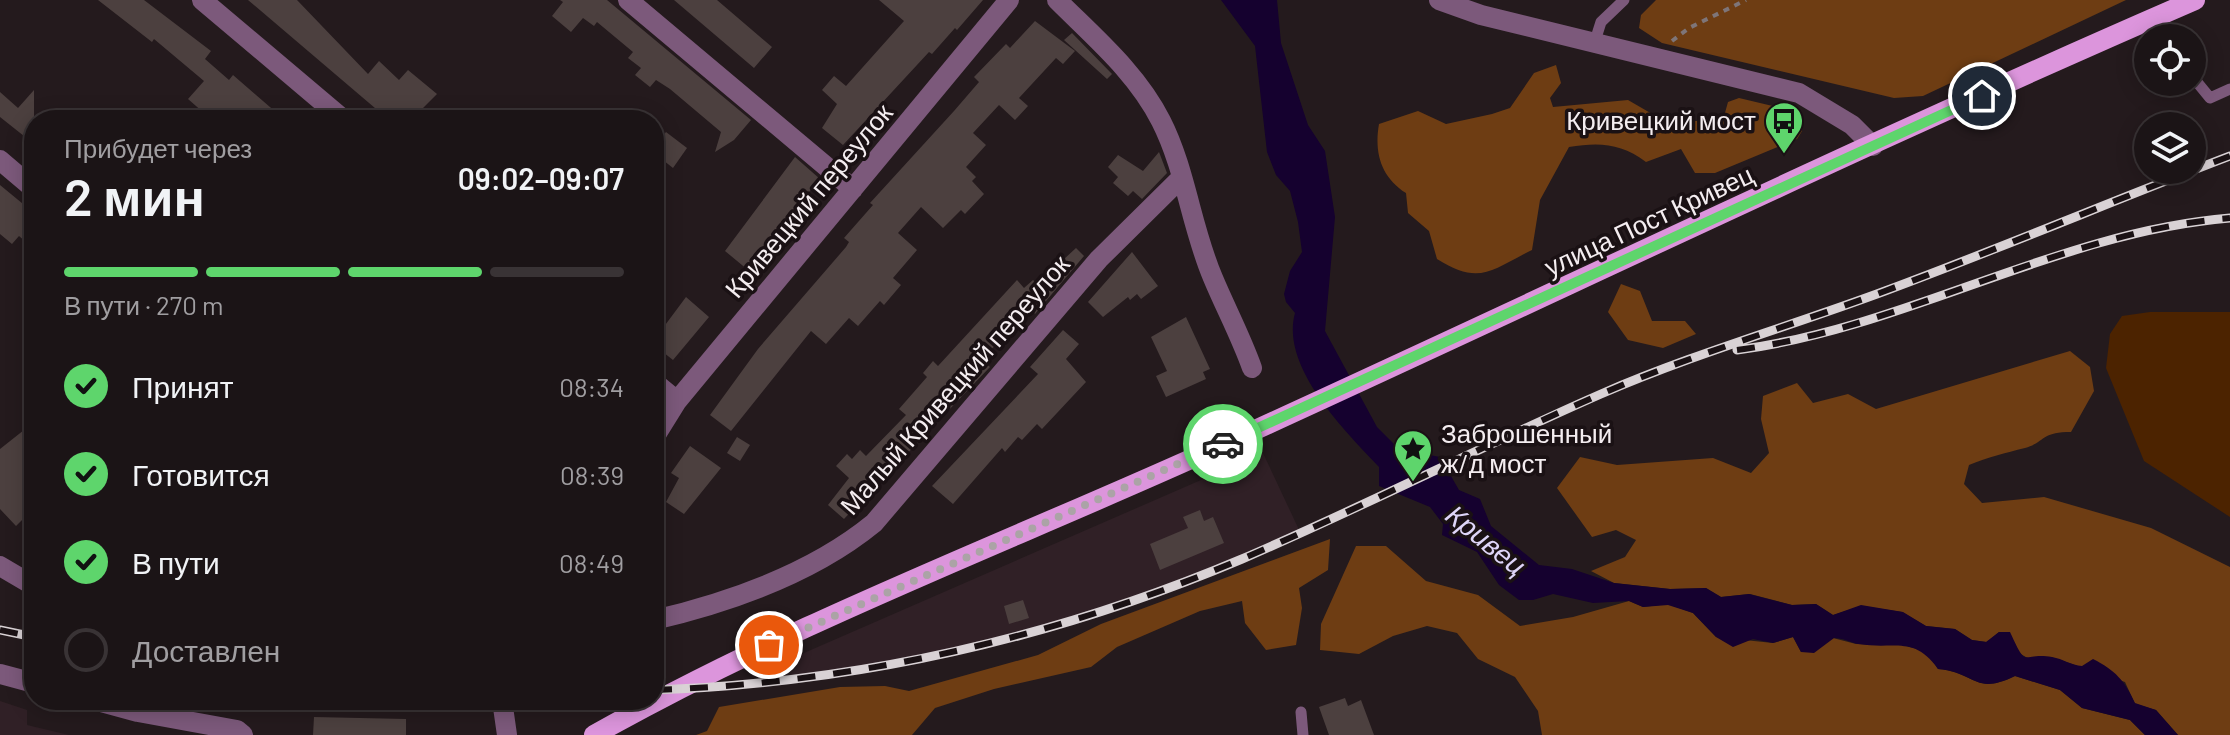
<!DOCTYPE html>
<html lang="ru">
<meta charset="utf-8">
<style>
:root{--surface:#1b1416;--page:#241d1f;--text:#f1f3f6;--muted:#a09ea1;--line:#393335;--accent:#5ed56c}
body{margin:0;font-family:Barlow,sans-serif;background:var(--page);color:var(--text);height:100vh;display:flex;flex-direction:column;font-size:30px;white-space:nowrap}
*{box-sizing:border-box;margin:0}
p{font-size:26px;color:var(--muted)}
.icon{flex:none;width:44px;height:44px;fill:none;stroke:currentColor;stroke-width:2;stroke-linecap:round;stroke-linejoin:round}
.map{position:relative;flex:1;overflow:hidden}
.panel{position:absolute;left:24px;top:110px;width:640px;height:600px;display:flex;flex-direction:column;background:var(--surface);border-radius:32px;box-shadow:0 4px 20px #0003,0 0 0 2px var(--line)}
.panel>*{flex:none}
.buttons{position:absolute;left:2134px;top:24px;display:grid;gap:16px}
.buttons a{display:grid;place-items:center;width:72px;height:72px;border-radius:50%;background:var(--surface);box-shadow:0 4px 20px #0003,0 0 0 2px var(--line);font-size:40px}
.pin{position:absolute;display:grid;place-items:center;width:68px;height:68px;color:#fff;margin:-34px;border:4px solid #fff;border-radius:50%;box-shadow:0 2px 8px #0007}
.courier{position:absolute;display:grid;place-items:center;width:80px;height:80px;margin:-40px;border:6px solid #5ed56c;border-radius:50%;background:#fff;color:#222;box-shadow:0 2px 10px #0007}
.headline em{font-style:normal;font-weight:600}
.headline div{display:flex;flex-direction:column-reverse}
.headline{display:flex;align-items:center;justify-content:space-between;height:136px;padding:0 40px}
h1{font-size:52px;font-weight:600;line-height:60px}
.bar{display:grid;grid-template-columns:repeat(4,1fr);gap:12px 8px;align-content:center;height:96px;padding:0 40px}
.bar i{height:10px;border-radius:6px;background:var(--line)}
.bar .current{background:var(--accent)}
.bar p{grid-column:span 4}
ol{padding:0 40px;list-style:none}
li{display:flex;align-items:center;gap:24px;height:88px}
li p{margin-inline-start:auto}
li .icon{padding:8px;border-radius:50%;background:var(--accent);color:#111;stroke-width:4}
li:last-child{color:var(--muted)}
li i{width:44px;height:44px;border:4px solid var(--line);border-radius:50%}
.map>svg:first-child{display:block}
</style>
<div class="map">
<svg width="2230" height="735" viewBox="0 0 2230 735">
<rect width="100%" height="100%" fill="#241a1d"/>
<path fill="#302026" d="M1263 453 1301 534 1256 555 1125 605 1005 641 901 663 774 681 751 676Z
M0 701 27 710V725L69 735H0Z"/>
<path fill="#4c2300" d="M2150 312H2230V517L2144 461 2106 368 2110 334 2122 316Z"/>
<path fill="#6e3d13" d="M1656 0H2126L1923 96 1894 98 1662 43 1639 28 1641 15Z
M1556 65 1561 83 1550 98 1553 107 1628 100 1666 122 1723 120 1728 102 1739 98 1798 112 1802 131 1797 139 1715 173H1695L1681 149 1646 162C1621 143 1599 142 1569 147L1540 200 1532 250C1491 270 1480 286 1437 259L1429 231 1408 213 1406 193C1381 177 1374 153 1379 124L1418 111 1446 124 1492 114 1510 108 1534 73Z
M1621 284 1640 291 1652 321H1685L1696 334 1663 348 1628 340 1608 312Z
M2070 351 2090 367 2094 391 2071 432C2040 432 2046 442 2025 448 2005 453 1988 457 1969 465L1964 484 1982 503 2044 497 2151 528 2230 567V735H2178L2156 710 2135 704 2125 682 2051 657 2031 660 2019 653 2015 644 1999 632 1987 642 1972 640 1955 629 1926 626 1902 612 1862 606 1833 615 1816 604 1792 605 1750 594 1721 597 1706 588 1670 589 1614 583 1591 571 1625 557 1636 540 1616 530 1592 537 1557 488 1580 457 1617 465 1713 458 1751 473 1769 453 1761 419 1763 396 1797 383 1813 403 1848 394 1876 409Z
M1330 539 1328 570 1299 588 1302 608 1296 645 1266 650 1245 623 1242 601 1200 611 1117 647 1091 667 994 689 935 708 912 735H696L707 731 719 707 840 687 885 686 909 691 1038 655 1101 624Z
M1356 546H1386L1426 581 1478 595 1520 626 1573 617 1629 601 1643 607 1668 604 1693 613 1716 637 1773 643 1793 637 1801 652 1833 638 1856 644 1902 645 1926 651 1938 669C1976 672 1974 696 2015 676L2060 690 2082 708 2130 720 2145 735H1542L1538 711 1515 677 1478 659 1457 633 1427 626 1393 636 1359 654 1320 650 1321 624Z"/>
<path fill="#15012f" d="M1221 0H1277L1281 43 1308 125 1325 151 1335 217 1325 331 1377 427 1399 449 1440 457 1459 490 1480 499 1491 526 1539 565 1572 569 1614 583 1670 589 1706 588 1721 597 1749 594 1792 605 1816 604 1833 615 1861 605 1903 612 1926 626 1955 629 1972 640 1986 642 1999 632H2010C2028 671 2021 652 2052 657 2063 659 2071 665 2082 666L2093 659C2115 670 2125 681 2135 703L2156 710 2178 735H2145L2130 720 2082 708 2060 690 2015 676C1974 696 1976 672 1938 669 1914 635 1894 650 1858 644 1849 642 1843 638 1834 638L1814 653 1801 652 1793 637 1773 643 1753 639 1733 647 1716 637 1693 613 1668 605 1643 607 1629 601 1593 603 1553 594 1533 600H1519L1499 585 1477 552 1442 535 1443 524 1430 507 1379 486V467C1345 431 1280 367 1295 313L1286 302 1284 294 1290 271 1302 252 1298 222 1290 191 1276 175 1267 152 1255 46Z"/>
<path fill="#4c403f" d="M98 0H144L211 51 205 59 229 80 233 75 285 120H212L188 99 204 81 154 39 152 42Z
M248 0H297L368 74 379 61 399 80 408 70 437 94 422 109 434 120H389Z
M560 0H607L751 120 734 140 715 152 721 132 670 89 656 80 650 87 635 75 641 68 628 58 633 52 597 22 594 26 583 18 571 32 552 16 563 2Z
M674 0H717L772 47 754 68Z
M879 0H983L957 30 955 28 932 54 929 52 843 145 822 128 837 104 822 90 834 76 846 86 904 21Z
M1035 21 1075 51 1063 64 1056 58 1019 98 1028 106 1015 120 999 105 973 133 986 145 966 167 976 177 972 181 984 194 965 214 961 210 943 228 921 207 898 233 917 250 893 278 901 285 884 305 880 301 858 326 849 318 826 344 811 331 731 431 710 415 758 349 846 247 849 242 844 238 873 205 870 203 954 111 979 82 974 77 1006 44 1010 48Z
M1072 33 1112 74 1107 79 1064 40Z
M34 90V144L0 117V92L18 108Z
M666 132 687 148 673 168 654 153V147Z
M1159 152 1167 173 1142 199 1133 191 1128 196 1113 183 1118 177 1108 167 1118 155 1143 171Z
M795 157 820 179 809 192 812 194 748 270 725 251Z
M0 185 34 213V249L19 236 12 244 0 234Z
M1076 248 1084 256 1035 314 1029 307 982 360 990 367 902 459 892 450 898 462 844 519 828 505 849 478 836 466 847 454 852 459 860 450 866 456 906 415 899 409 927 377 923 373 933 361 938 366 1017 280 1024 288 1033 280 1037 284Z
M1132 252 1158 286 1141 299 1137 294 1130 300 1128 297 1103 317 1088 302Z
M686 297 709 317 673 360 654 345V340Z
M1186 317 1210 369 1203 372 1206 379 1166 397 1156 376 1167 371 1151 337Z
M1063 330 1079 344 1066 359 1086 382 1042 429 1037 424 1022 440 1018 437 1005 452 1002 448 953 504 932 486 1038 374 1030 367Z
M24 430 34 441V461L22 472 34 485V529L23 519 16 526 0 509V449Z
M737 437 750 445 740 461 727 453Z
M690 446 721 468 684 514 666 502 679 478 671 473Z
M1200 510 1204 521 1213 517 1224 543 1160 570 1150 544 1188 528 1183 517Z
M1023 600 1029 618 1009 624 1004 606Z
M1345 698 1348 706 1361 700 1374 735H1329L1319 707Z
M314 717 406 719V735H313Z"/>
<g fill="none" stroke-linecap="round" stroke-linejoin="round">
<path stroke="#7e7578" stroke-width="4" stroke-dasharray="6 6" stroke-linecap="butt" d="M1672 41 1689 28 1746 0"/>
<path stroke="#7c597b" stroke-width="11" d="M2145 21 2159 38
M1595 41 1601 22 1624 0
M2192 76 2210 98 2230 89
M1301 712 1303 735"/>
<path stroke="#7c597b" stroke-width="20" d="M202 0 344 120
M628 0 853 189
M1057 0C1094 37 1137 73 1161 121 1186 170 1191 227 1213 278 1226 309 1241 337 1252 368
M1439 0 1481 15 1799 93 1852 125 1873 146
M0 160 34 189
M654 382 677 401
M654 438 677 401 1009 0
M0 566 34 586
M654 620C731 602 813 573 874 523L1099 259 1180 179
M0 674 34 683
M94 700 138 712 237 730 243 735
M502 700 507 735"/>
<path stroke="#dc95dc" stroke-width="20" d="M594 735C794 622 1011 541 1220 446 1545 298 1867 142 2195 0"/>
<defs>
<path id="rail" d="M1737 350C1906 328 2059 232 2230 218
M0 630 34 637
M654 690C856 683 1055 638 1242 559 1363 507 1480 447 1601 394 1693 354 1791 326 1885 291 2001 248 2115 200 2230 156"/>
</defs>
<use href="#rail" stroke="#d9d2d5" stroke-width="9"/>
<use href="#rail" stroke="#1a1114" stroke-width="6" stroke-dasharray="18" stroke-linecap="butt"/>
</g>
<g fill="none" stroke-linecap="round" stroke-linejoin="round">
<path stroke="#aba3a6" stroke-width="8" stroke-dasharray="0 14.4" d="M769 645 1223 444"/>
<path stroke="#5ed56c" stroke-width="10" d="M1223 444 1982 96"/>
</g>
<defs>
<symbol id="bus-pin" viewBox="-11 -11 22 30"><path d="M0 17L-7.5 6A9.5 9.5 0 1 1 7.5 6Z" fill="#5ed56c" stroke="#1a1114"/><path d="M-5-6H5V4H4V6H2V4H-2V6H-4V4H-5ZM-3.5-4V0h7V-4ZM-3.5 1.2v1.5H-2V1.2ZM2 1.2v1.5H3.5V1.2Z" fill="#111"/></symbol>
<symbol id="sight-pin" viewBox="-11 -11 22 30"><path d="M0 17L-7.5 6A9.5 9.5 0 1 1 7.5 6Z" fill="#5ed56c" stroke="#1a1114"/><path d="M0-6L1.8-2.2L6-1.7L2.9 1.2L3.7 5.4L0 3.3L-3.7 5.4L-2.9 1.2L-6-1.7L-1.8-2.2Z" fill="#111"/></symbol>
</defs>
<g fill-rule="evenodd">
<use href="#bus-pin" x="1762" y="99" width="44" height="60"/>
<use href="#sight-pin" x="1391" y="427" width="44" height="60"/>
</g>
<g text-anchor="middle" stroke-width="7" stroke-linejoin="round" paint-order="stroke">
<g font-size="26" fill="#f4edf0" stroke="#1a1114" text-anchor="end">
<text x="1756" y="130">Кривецкий мост</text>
<text x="1441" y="443" text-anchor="start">Заброшенный<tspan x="1441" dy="30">ж/д мост</tspan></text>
</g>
<g font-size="26" fill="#f4edf0" stroke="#1a1114">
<text transform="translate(809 201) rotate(-50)" y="9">Кривецкий переулок</text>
<text transform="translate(1649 221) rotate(-25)" y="9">улица Пост Кривец</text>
<text transform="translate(955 385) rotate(-49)" y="9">Малый Кривецкий переулок</text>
</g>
<g font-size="28" font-style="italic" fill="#ded5f8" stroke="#1a1114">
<text transform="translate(1486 540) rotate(39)" y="10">Кривец</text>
</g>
</g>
</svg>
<div class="buttons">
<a><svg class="icon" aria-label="locate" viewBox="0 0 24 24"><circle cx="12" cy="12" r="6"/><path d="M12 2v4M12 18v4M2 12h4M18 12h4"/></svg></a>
<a><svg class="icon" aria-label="layers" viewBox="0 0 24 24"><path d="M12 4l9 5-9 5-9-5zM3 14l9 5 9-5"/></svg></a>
</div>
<div class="pin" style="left:769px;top:645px;background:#ea580c"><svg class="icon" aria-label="bag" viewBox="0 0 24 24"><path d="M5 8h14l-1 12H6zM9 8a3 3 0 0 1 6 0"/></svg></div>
<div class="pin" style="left:1982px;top:96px;background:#1f2937"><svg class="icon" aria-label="home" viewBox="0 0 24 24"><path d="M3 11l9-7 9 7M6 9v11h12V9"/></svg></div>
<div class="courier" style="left:1223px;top:444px"><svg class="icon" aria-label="car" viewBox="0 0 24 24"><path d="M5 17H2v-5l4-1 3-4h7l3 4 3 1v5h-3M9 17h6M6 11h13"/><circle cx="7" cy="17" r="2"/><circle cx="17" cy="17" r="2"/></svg></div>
<section class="panel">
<div class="headline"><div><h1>2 мин</h1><p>Прибудет через</p></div><em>09:02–09:07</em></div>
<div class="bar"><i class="current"></i><i class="current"></i><i class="current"></i><i></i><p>В пути · 270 m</p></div>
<ol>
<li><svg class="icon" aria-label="check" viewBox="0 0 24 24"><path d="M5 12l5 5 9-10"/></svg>Принят<p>08:34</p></li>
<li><svg class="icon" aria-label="check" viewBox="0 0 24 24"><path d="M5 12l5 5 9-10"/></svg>Готовится<p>08:39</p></li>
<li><svg class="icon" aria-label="check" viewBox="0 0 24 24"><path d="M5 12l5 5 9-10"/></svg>В пути<p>08:49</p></li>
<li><i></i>Доставлен</li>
</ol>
</section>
</div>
